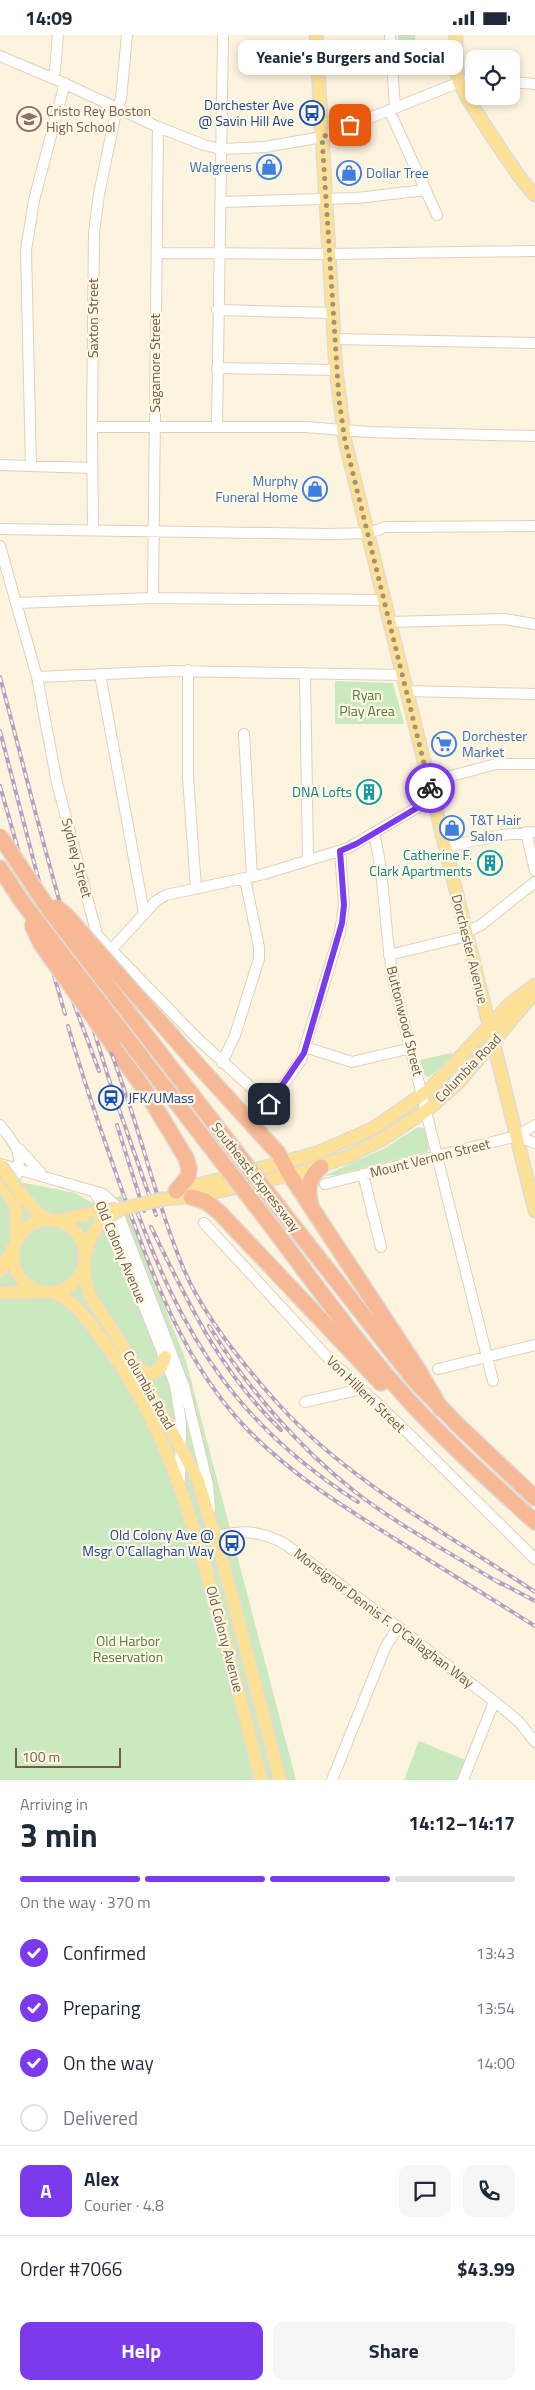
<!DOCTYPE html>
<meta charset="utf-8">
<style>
:root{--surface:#fff;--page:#f6f6f7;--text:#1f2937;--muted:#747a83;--line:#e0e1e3;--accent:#7c3aed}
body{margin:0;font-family:"Titillium Web",sans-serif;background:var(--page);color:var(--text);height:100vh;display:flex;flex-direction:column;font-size:19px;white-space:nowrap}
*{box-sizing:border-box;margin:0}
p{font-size:16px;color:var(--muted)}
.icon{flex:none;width:28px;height:28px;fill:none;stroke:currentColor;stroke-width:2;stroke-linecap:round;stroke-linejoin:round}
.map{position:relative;height:1745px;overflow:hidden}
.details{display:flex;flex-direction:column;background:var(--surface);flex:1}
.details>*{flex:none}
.controls{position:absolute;left:465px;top:15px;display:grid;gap:10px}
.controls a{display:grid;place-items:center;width:55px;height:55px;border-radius:10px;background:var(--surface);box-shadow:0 2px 8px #0003;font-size:25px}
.scale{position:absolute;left:15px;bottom:12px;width:106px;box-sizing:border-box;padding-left:5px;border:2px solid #725b47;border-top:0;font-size:14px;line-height:18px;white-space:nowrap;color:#725b47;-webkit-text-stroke:4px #fff8e5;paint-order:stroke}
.pin{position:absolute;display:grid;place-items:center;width:42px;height:42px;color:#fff;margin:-21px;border-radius:10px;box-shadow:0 2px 8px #0006}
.courier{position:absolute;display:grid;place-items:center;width:50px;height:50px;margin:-25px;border:4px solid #7c3aed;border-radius:50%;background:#fff;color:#222;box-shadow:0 1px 6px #0007}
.bubble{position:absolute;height:35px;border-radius:10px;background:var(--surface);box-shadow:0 2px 8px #0003;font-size:16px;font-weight:700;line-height:35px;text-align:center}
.overview em{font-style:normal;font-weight:700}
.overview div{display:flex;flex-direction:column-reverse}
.overview{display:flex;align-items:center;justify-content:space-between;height:85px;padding:0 20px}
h1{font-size:32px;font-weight:700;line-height:38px}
.bar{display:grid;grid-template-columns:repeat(4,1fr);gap:8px 5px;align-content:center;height:60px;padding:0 20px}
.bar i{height:6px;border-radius:4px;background:var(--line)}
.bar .current{background:var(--accent)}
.bar p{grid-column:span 4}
.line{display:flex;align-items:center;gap:12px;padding:0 20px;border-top:1px solid var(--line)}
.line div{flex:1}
.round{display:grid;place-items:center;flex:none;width:52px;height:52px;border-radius:10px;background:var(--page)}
ol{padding:0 20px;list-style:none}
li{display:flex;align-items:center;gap:15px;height:55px}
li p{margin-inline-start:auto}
li .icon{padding:5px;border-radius:50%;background:var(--accent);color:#fff;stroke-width:4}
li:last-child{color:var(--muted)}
li i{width:28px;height:28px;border:2px solid var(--line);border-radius:50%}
.action{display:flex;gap:10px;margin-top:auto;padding:10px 20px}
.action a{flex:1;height:58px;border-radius:10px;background:var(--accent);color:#fff;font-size:20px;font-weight:700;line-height:58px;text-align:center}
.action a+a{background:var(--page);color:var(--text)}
.status{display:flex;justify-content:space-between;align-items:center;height:35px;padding:0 25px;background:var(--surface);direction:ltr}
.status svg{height:14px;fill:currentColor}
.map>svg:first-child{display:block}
</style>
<div class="status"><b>14:09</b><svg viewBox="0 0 49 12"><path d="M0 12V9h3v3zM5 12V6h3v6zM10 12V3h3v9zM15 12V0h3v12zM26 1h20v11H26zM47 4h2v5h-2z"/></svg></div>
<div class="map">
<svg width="535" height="1745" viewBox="0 0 535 1745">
<rect width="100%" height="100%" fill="#fcf4df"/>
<path fill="#cbe9be" d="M398 0H415L416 15 399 17Z
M335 646 393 648 404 689H335Z
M451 1018 452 1022 429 1042 425 1041 420 1025Z
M418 1092 424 1093 429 1113 427 1117 335 1140 323 1141 385 1113Z
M0 1143 75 1158 93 1168 121 1161 186 1326 296 1745H0Z
M419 1706 468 1726 461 1745H404Z"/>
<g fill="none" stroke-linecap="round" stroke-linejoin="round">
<defs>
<path id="minor" d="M390 0 395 72
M0 21 59 46 158 92 204 110 221 114 265 112 322 102 460 47 474 45
M52 43 55 36 58 0
M511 47 535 49
M389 75 437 180
M221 167 357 163 426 155
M157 218 330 219 535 216
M217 275 333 278
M335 304 535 308
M217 333 336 335
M217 391 223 0
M92 392H305L368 397 535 401
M0 430 92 433
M31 431 26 215 34 165 65 48
M0 494 328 499 369 498 385 492 535 491
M93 495 92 392 94 198 99 159 115 82 121 64 127 0
M0 511 37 642 57 748 97 900 198 1004 269 1069
M153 563 158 92
M17 568 153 563 385 565
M390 587 504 584 535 589
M188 635V742L196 853
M305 638 308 824
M100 639 144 878
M37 642 173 636 403 640
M407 656 535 659
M244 699 252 842
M429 747 496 729H535
M526 797 535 836
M374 799C386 847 384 898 394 948L493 1346
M445 812 502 800 535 797
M466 897 481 890 535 847
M111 915 156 866 166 860 264 839 348 813 432 764
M389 920 467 901
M305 1012 352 1027 411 1013
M222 1028 235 1000 259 924V912L245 844
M260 1083 301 1025 340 897 344 870 340 816
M0 1090C15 1110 23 1115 17 1140
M517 1101 535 1108
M19 1114 41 1138
M0 1129 103 1159 115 1170 184 1351 208 1450 210 1474
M363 1139 381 1212
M325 1149 517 1101 535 1090
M93 1156 105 1173 175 1350 181 1388 180 1444
M204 1188 329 1324 401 1391 535 1524
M438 1334 535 1310
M305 1367 362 1354
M199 1505C233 1497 252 1491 285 1509L398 1592 504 1674 519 1687 535 1707
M332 1745 385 1613 398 1592
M463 1745 494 1667"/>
<path id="major" d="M316 0 336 335 345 406 535 1176
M456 0C456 15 455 32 459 47 464 60 524 152 535 160
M0 1145 16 1172 17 1206
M176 1156 317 1118 374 1093 429 1055 510 969 535 950
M21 1159 39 1179 53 1186
M163 1164 197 1161 299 1138 347 1122 383 1104 427 1075 459 1047 535 957
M13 1221a36 36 0 1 1 72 0a36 36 0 1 1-72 0Z
M56 1186 96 1177
M85 1220 91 1201 102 1186
M84 1229 86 1248 91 1263 136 1331 197 1443 223 1527 280 1745
M0 1236 13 1213
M51 1257C72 1263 86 1283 98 1299 162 1380 191 1478 217 1576 232 1632 247 1689 261 1745
M0 1258 40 1257
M136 1331 144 1336 153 1338 161 1332 165 1322"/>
<path id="highway" d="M0 833 23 868
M113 1010 145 1055 186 1123 189 1133 188 1142 176 1156
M197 1029 278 1118 290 1140 419 1336 441 1374
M191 1162 205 1166 219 1177 381 1348
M311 1170C306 1154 309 1142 321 1132
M285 1180 415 1346 460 1392 535 1463
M269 1188C312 1245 354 1304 402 1358 443 1404 489 1445 535 1487"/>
</defs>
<use href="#minor" stroke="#e0d0bb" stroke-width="12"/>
<use href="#major" stroke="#e0dbd7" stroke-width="15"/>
<use href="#highway" stroke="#e0dbd7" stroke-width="18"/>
<use href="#minor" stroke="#fff" stroke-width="10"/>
<use href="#major" stroke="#fce196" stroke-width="12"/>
<use href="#highway" stroke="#f7b995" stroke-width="15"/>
<defs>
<path id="rail" d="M0 642C22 724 42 807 66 889 83 944 105 997 123 1051 144 1110 158 1172 182 1230 202 1280 244 1331 280 1371 352 1449 448 1499 535 1557
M0 696 63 939 99 1036
M0 751 65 979
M79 948 112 1054 156 1180
M68 991C84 1048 104 1105 124 1161 154 1244 184 1328 246 1393 288 1437 341 1470 392 1502 440 1532 487 1561 535 1591
M117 1090 144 1176
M134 1168C183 1303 236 1389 358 1467
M151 1192C188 1267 219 1336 281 1395
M209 1291C246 1351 297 1411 354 1456 399 1491 452 1519 501 1549
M495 1545 535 1566"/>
</defs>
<use href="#rail" stroke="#b79fc4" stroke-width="4"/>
<use href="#rail" stroke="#fff8e5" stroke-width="2" stroke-dasharray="5.5" stroke-linecap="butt"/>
<defs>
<path id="major-bridge" d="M0 1130 21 1159
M96 1177 117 1174
M102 1186 121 1174 163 1164"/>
<path id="highway-bridge" d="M0 801 50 876 285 1180
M23 868 269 1188
M56 872 65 879 197 1029
M32 890 41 909 113 1010"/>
</defs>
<use href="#major-bridge" stroke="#e0dbd7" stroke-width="15" stroke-linecap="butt"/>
<use href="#highway-bridge" stroke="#e0dbd7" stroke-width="18" stroke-linecap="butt"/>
<use href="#major-bridge" stroke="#fce196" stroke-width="12"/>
<use href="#highway-bridge" stroke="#f7b995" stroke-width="15"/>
</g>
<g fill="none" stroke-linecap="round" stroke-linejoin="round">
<path stroke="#a2917c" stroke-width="5" stroke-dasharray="0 9" d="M350 90 322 102 339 365 345 406 430 753"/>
<path stroke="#7c3aed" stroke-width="6" d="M269 1069 304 1018 342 888 344 870 340 816 356 809 432 764 430 753"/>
</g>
<defs>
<symbol id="bus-ring" viewBox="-11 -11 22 22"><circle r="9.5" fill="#fff8e5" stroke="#1a4fb4" stroke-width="1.5"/><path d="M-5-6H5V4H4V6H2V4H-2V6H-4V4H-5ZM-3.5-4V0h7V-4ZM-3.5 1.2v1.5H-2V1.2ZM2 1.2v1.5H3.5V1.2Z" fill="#1a4fb4"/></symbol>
<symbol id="school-ring" viewBox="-11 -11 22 22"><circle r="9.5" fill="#fff8e5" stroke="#8d6e63" stroke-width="1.5"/><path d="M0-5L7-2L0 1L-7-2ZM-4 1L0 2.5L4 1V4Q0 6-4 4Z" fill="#8d6e63"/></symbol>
<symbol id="shop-ring" viewBox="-11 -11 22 22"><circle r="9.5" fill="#fff8e5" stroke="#3f7fe0" stroke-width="1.5"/><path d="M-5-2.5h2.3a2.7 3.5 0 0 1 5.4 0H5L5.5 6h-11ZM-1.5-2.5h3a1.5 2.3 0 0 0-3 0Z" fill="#3f7fe0"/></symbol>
<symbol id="supermarket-ring" viewBox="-11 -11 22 22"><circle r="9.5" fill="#fff8e5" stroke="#3f7fe0" stroke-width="1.5"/><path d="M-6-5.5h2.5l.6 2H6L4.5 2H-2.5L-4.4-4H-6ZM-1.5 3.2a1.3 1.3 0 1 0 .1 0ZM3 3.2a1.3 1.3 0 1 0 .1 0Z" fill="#3f7fe0"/></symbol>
<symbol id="building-ring" viewBox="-11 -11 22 22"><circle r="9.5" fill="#fff8e5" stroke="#0f9aa8" stroke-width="1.5"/><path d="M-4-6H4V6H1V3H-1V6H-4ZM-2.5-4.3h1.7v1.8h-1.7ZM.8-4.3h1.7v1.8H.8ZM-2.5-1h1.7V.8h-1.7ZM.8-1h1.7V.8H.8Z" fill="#0f9aa8"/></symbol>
<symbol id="station-ring" viewBox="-11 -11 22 22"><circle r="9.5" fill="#fff8e5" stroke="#1a4fb4" stroke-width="1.5"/><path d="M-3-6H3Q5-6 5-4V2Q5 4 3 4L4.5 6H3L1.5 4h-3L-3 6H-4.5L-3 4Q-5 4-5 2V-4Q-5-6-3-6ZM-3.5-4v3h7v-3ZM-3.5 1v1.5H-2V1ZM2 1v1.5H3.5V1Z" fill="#1a4fb4"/></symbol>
</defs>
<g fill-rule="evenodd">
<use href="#bus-ring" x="298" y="64" width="28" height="28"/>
<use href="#school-ring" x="15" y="70" width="28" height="28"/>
<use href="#shop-ring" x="255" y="118" width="28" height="28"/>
<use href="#shop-ring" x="335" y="124" width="28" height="28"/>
<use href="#shop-ring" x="301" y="440" width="28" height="28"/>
<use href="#supermarket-ring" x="430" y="695" width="28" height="28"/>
<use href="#building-ring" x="355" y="743" width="28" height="28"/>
<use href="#shop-ring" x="438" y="779" width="28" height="28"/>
<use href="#building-ring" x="476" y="814" width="28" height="28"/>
<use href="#station-ring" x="97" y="1049" width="28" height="28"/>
<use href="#bus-ring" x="218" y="1494" width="28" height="28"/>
</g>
<g text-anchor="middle" stroke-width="4.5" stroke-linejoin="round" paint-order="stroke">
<g font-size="14" fill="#164399" stroke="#fff8e5" text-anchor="end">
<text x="294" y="75">Dorchester Ave<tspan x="294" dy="16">@ Savin Hill Ave</tspan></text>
<text x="128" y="1068" text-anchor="start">JFK/UMass</text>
<text x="214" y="1505">Old Colony Ave @<tspan x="214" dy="16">Msgr O'Callaghan Way</tspan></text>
</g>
<g font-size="14" fill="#785e54" stroke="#fff8e5" text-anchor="start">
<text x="46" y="81">Cristo Rey Boston<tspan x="46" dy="16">High School</tspan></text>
</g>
<g font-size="14" fill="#366cbe" stroke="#fff8e5" text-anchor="start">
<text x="252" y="137" text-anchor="end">Walgreens</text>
<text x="366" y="143">Dollar Tree</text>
<text x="298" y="451" text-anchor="end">Murphy<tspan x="298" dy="16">Funeral Home</tspan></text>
<text x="462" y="706">Dorchester<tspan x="462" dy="16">Market</tspan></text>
<text x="470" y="790">T&amp;T Hair<tspan x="470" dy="16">Salon</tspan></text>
</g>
<g font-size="14" fill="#725b47" stroke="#fff8e5">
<text transform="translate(93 283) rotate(-90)" y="5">Saxton Street</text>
<text transform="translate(155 328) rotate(-90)" y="5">Sagamore Street</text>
<text transform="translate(77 823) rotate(75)" y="5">Sydney Street</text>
<text transform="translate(470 914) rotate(76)" y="5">Dorchester Avenue</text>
<text transform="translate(405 986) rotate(76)" y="5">Buttonwood Street</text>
<text transform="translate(468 1033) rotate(-46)" y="5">Columbia Road</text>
<text transform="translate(430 1123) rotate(-14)" y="5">Mount Vernon Street</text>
<text transform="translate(256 1142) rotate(52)" y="5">Southeast Expressway</text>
<text transform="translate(121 1217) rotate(67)" y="5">Old Colony Avenue</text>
<text transform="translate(149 1355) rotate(60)" y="5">Columbia Road</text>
<text transform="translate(366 1359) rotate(44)" y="5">Von Hillern Street</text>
<text transform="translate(384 1583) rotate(37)" y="5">Monsignor Dennis F. O'Callaghan Way</text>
<text transform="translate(225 1604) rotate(75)" y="5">Old Colony Avenue</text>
</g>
<g font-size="14" fill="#4d7e41" stroke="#fff8e5">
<text x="367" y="665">Ryan<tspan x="367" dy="16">Play Area</tspan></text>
<text x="128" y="1611">Old Harbor<tspan x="128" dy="16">Reservation</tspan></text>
</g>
<g font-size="14" fill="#0d838f" stroke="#fff8e5" text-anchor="end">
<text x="352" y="762">DNA Lofts</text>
<text x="472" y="825">Catherine F.<tspan x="472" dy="16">Clark Apartments</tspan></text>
</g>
</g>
</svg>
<div class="controls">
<a><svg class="icon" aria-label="locate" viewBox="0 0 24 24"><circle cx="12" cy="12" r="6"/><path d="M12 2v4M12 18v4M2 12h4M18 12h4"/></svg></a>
</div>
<div class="scale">100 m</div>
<div class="pin" style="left:350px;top:90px;background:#ea580c"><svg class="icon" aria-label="bag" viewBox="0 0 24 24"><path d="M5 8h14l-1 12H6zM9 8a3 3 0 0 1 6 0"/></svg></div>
<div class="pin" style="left:269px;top:1069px;background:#1f2937"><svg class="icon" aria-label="home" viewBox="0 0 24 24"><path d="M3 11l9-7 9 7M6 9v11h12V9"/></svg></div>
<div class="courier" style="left:430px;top:753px"><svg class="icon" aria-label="bike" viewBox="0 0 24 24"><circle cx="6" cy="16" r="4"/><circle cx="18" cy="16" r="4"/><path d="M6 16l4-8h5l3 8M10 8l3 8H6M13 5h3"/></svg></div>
<div class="bubble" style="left:238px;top:5px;width:225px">Yeanie's Burgers and Social</div>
</div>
<section class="details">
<div class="overview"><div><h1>3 min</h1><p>Arriving in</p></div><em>14:12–14:17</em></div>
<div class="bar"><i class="current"></i><i class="current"></i><i class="current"></i><i></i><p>On the way · 370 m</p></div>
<ol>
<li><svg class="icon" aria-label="check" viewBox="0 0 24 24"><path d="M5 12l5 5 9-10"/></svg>Confirmed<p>13:43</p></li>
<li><svg class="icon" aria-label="check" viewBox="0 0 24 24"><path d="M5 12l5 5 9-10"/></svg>Preparing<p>13:54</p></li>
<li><svg class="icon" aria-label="check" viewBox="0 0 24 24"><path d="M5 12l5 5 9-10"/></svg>On the way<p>14:00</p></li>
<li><i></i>Delivered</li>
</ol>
<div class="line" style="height:90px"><b class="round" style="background:var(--accent);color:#fff">A</b><div><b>Alex</b><p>Courier · 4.8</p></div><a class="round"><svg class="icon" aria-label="chat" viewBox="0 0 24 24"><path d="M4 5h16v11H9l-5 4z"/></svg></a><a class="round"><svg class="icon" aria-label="phone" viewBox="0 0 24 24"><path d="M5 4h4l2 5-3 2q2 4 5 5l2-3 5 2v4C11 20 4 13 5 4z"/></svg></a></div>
<div class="line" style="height:65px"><div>Order #7066</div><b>$43.99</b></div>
<div class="action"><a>Help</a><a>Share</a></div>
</section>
